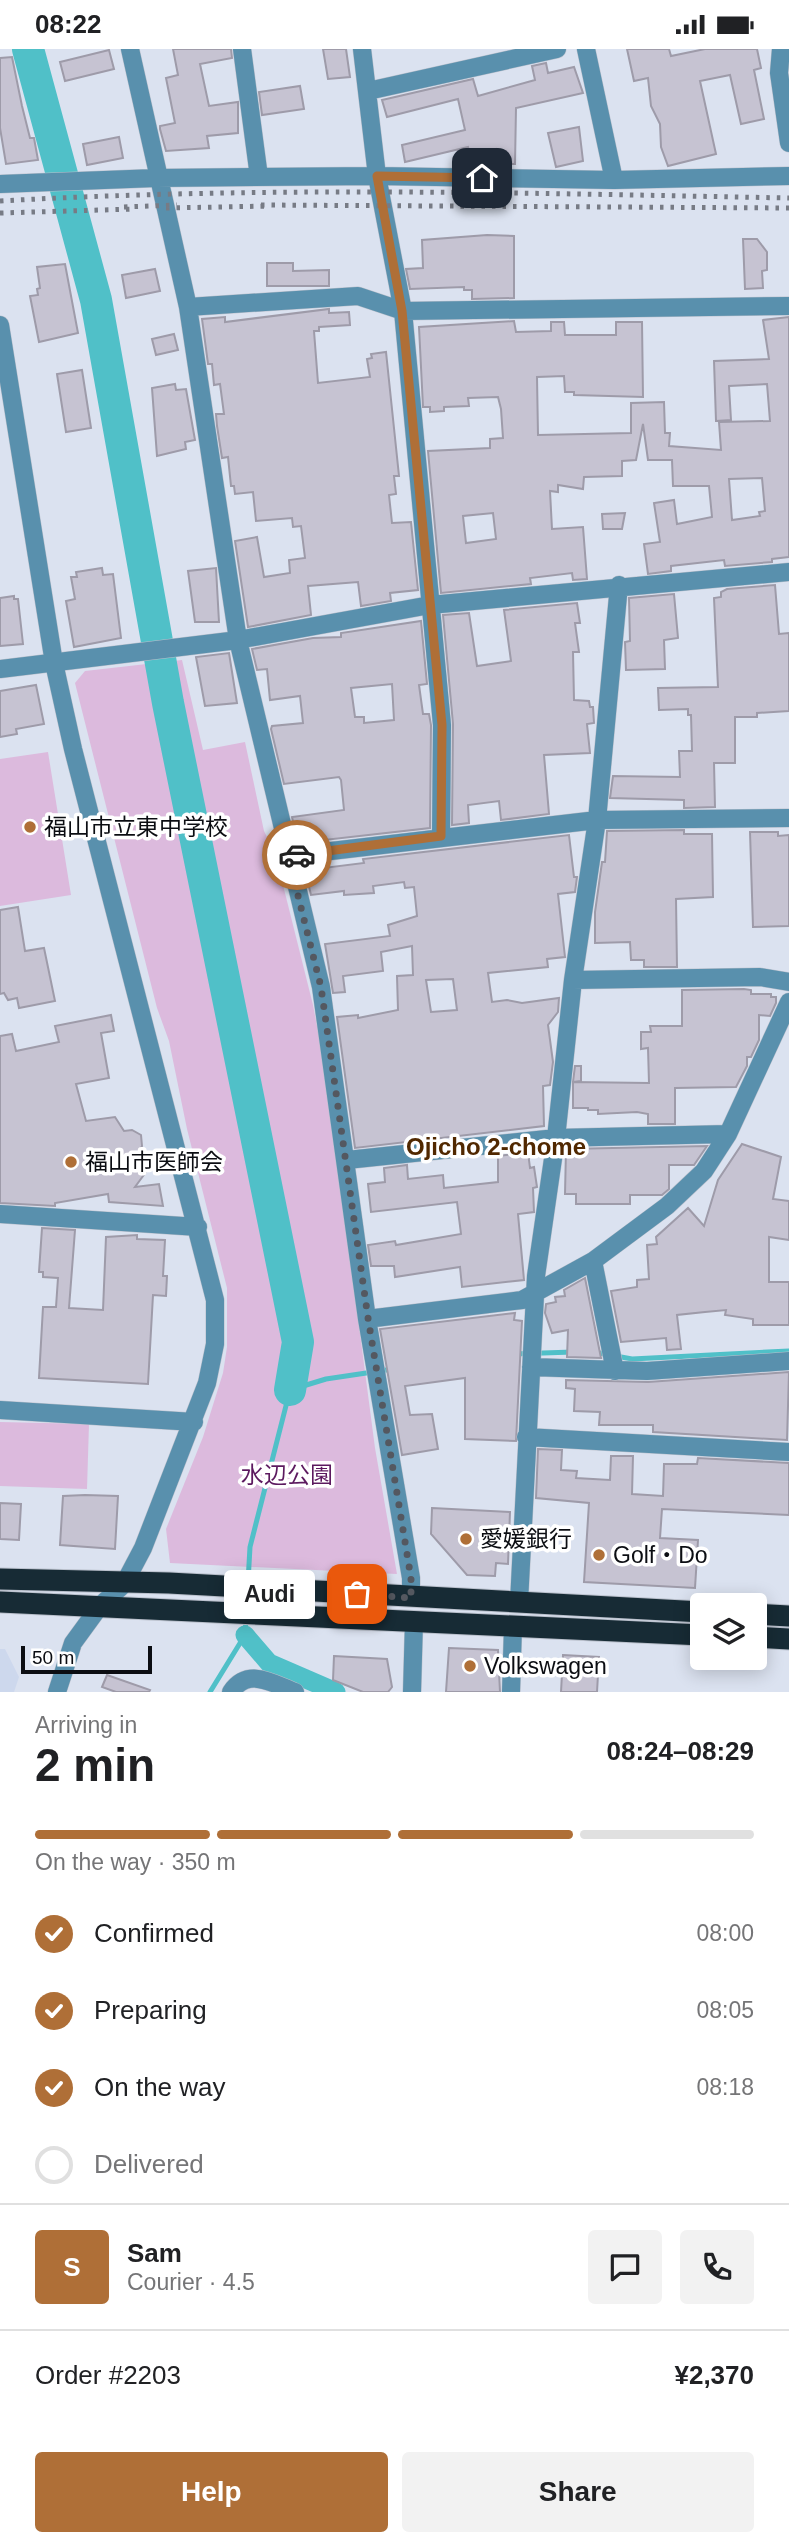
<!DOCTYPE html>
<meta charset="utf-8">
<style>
:root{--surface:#fff;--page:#f2f2f2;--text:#202124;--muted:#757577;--line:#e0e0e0;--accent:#af6f37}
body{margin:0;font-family:Helvetica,"Noto Sans JP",sans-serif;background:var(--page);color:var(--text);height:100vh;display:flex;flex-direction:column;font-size:26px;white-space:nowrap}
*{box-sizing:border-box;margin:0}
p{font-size:23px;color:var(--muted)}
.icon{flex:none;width:38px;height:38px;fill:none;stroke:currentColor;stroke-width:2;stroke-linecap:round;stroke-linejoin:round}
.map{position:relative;height:1643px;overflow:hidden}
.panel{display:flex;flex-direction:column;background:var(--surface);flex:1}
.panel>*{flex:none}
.tools{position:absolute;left:690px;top:1544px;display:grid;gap:14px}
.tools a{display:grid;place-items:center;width:77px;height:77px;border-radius:7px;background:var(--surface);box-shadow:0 4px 18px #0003;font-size:35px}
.scale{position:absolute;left:21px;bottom:18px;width:131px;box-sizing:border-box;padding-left:7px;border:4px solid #0b0d12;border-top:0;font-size:19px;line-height:24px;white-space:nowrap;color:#0b0d12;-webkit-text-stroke:5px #fff;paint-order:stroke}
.pin{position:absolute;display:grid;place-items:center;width:60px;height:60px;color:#fff;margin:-30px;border-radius:14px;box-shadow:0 4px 10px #0006}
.courier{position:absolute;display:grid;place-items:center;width:70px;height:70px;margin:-35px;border:5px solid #af6f37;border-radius:50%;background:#fff;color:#222;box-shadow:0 2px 9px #0007}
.bubble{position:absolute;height:49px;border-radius:7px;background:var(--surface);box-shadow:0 4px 18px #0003;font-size:23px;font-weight:600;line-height:49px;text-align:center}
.head em{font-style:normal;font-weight:600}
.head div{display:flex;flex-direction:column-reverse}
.head{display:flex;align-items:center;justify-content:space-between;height:119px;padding:0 35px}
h1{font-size:46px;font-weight:600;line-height:52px}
.bar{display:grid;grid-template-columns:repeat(4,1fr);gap:10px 7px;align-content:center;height:84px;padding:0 35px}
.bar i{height:9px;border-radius:5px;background:var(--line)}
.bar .on{background:var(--accent)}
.bar p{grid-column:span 4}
.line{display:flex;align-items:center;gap:18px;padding:0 35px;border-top:2px solid var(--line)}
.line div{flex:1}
.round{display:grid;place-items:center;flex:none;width:74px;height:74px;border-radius:7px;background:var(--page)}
ol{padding:0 35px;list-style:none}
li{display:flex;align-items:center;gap:21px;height:77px}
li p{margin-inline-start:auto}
li .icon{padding:7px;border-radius:50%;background:var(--accent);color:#fff;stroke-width:4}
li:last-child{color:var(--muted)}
li i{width:38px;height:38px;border:4px solid var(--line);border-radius:50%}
.action{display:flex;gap:14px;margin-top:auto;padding:14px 35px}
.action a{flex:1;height:80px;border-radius:7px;background:var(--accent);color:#fff;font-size:28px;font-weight:600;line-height:80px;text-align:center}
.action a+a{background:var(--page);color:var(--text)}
.status{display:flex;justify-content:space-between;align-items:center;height:49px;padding:0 35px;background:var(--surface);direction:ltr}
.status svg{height:19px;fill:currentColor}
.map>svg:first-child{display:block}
</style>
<div class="status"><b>08:22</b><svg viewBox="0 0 49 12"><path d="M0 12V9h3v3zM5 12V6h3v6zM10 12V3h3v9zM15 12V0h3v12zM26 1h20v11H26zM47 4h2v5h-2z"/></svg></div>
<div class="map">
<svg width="789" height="1643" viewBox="0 0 789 1643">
<rect width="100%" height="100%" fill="#dbe2f0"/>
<path fill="#cdd8ed" d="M0 1600H5L19 1628 14 1643H0Z"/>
<path fill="#dcbadd" d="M182 611 203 701 245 693 264 782 275 804 313 956 326 1025 375 1399 397 1525 170 1514 166 1480 203 1388 223 1324 227 1298V1239L187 1080 169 992 157 959 75 634 85 622Z
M48 703 71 846 0 857V710Z
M0 1373 89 1375 87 1440 0 1437Z"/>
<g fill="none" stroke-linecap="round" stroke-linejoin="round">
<path stroke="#50c0c8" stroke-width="5" d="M594 1303 632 1310 789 1302
M513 1305 573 1303
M248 1533 250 1498 290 1341 326 1330 393 1320
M210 1643 245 1586 246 1570"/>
<path stroke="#50c0c8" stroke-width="19" d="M245 1586 269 1614 336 1643"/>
<path stroke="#50c0c8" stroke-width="32" d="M28 0 96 251 168 654 298 1293 290 1341"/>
</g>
<path fill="#c6c3d2" stroke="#9e9ba9" stroke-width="2" fill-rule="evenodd" d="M173 0H231L232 9 200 15 209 57 238 53V84L207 87 209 99 166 102 160 80V77L175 74 166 29 178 26Z
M323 0H346L350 28 328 30Z
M627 0H669L671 7 705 0H757L761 19 754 21 764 70 741 75 730 26 700 32 716 105 668 117 661 98 660 75 651 57 648 29 634 32Z
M109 1 114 20 65 32 60 13Z
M12 8 22 57 30 89H34L38 111 6 115 0 79V9Z
M546 14 548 24 574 18 583 44 516 59 515 115H495L496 100 470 106 468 98 405 113 402 96 465 81 458 50 387 68 382 51 473 30 478 47 535 31 532 17Z
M300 37 304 60 262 66 259 43Z
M579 78 583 112 556 118 548 84Z
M119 88 123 109 87 116 83 95Z
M487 186 514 187V249L472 250V241H464V238L410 240 406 220 423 219 422 191Z
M743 190H757L767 203V221L762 222 763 239 745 240Z
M267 214H293V222L329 221V237H267Z
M65 215 78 284 39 293 30 247 38 246 37 240 40 239 37 218Z
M155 220 160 242 126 249 122 226Z
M329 260V264L349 263 350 276 319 278V282H314L318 334 370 328 367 310 372 309 371 305 386 303 399 427H394L396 445 389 446 392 474 411 473 418 541 390 544 391 552 361 557 358 533 308 537 311 566 248 578 235 492 257 488 264 528 290 524 289 511 305 509 301 477 293 478 292 469 256 472 253 443 235 445 234 437H231L228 408 222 409 217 377 216 365H224L220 335 214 336 212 315H208L202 270 225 268V273Z
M789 268V508L772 510V513L725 517 724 511 671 517V522L648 525 644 495 660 493 654 454 674 451 677 475 712 468 709 437H673L672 411H648L643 375 636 411 622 412V427L584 428 583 440 558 436V443L550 442 552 480 583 478 587 530 573 531 572 524 530 529 531 535 441 544 428 402 490 399V390L503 389 501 360 498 348 468 349 469 357 444 358V362L430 363V358H423L419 278 514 272 516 283 551 282V273H564L565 286H616V273H642L643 348 574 346V343H565L564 327 537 328 538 386 631 384V354L664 353 665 384H670L669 397 721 401 719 373 770 372 767 335 729 337 731 371 716 372 714 312 769 310 763 271ZM762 429 765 462 759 463 760 467 732 471 729 430ZM493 464 496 490 466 494 463 467Z
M174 285 178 301 156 306 152 290Z
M82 321 91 379 66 383 57 325Z
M175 335 176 341 186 340 195 391 185 393 186 400 157 407 152 339Z
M625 464 622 480H603L602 465Z
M102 519 103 526 113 525 121 589 74 598 66 552 75 550 71 528H77L76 523Z
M216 519 219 573H195L188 522Z
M775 536 779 585 789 584V662L757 664V668H735V714H714L715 758 684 759V751L610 749 613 727 680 728 679 702H692L691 666H688V660L659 661 658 639 718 638 714 549 721 548V543L727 540Z
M674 545 678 589 664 591 665 620 626 621 625 593 630 592 629 549Z
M14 547V550H18L23 595 0 597V549Z
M577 554 580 574H575L579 603H573L574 651 589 652 590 658H593L594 674 587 675 590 704 544 706 549 765 501 771 499 752 468 756 469 774 452 776 453 675 443 566 469 564 477 617 511 612 504 561Z
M421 572 427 635 419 636 423 665H429L431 676 430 779 298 794 292 768 344 761 341 731 339 728 284 735 271 680 272 677 303 674 300 647 270 651 267 620 257 621 252 600 313 589 341 588V584ZM392 635 394 671 364 674V668H355L351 639Z
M229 604 237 654 205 657 196 608Z
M36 636 44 675 16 680 17 685 0 688V642Z
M684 781V785H712L713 848 676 850 677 918H644V911H631L630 893 595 894V863L602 813H605L607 782Z
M750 783H778V787L789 786V877L753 878Z
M569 786 574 828H577L575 843 558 845 565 908 547 910 548 918 488 924 492 953 507 951 522 954 559 949 558 963 548 976 553 1013 550 1036 543 1037 544 1077 355 1099 337 968 358 966V969L398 961 397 927 413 926 412 897 381 903 383 922 343 927 345 943 333 944 325 895 390 887 388 876 417 867 414 838 405 839 404 833 373 837 374 844 344 846V842L311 846 304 817 323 814 324 819 364 814 363 810ZM453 930 457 961 431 963 426 931Z
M18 858 25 902 44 899 55 952 19 959 17 949 8 951 4 944 0 945V861Z
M744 940 751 941V945H771V948H776V954L770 967 759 966V991L751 1008H747V1017L736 1038 675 1039V1075H648V1065L637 1063 598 1065V1061H588V1059H573V1033L649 1034 648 999 641 1000V983H651L650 977H682V941Z
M111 966 114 982 101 984 109 1029 76 1035 86 1072 115 1068 124 1082 132 1081 141 1086 142 1097 136 1108 149 1119 135 1138 159 1135 163 1157 109 1153 108 1145 55 1154V1157L0 1154V987L12 985 16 1002 59 993 55 977Z
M575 1017H581V1032L573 1033Z
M742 1095 781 1108 773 1150 789 1152V1191L769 1188V1233H789V1276H753V1270L725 1266 726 1261 705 1263 677 1266 681 1300 667 1301 666 1289 621 1293 611 1242 637 1238V1231L649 1230 647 1196 657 1195 656 1188 688 1159 704 1177 718 1131Z
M707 1097 694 1116H669V1140L662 1146H630V1155H576V1145H565L566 1100Z
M528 1103 530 1119 534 1118 537 1138 533 1139 534 1163 518 1165 524 1231 462 1238 460 1218 395 1228 394 1217H371L368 1196 395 1192 396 1196 461 1185 457 1153 371 1163 368 1135 385 1133 384 1119 407 1116 408 1130 443 1126 444 1139 498 1133V1107Z
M42 1179 75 1181 69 1259 103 1261 106 1188 137 1186V1190L165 1191 163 1227H167L166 1247 153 1246 148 1335 39 1329 43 1258H56L58 1229 43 1228V1223H39Z
M585 1229 601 1309 567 1308 568 1281 552 1284 545 1264 546 1255 556 1253 555 1248 565 1247 564 1241Z
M515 1264 514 1271 522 1272 516 1392 465 1390V1329L405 1337 410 1366 432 1365 438 1400 402 1406 380 1280Z
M789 1323 787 1391 653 1383V1376H599L600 1363 574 1362 575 1340 566 1339V1331L648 1333Z
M538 1400 562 1401 561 1421 577 1422 576 1429 610 1431 611 1407H633L632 1445 663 1447 664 1415H697L698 1409 789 1414V1466L662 1460 660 1489 698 1491 695 1539 584 1533 589 1454 536 1449Z
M85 1446 118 1447 115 1500 60 1496 63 1447Z
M0 1454 21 1455 19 1491 0 1490Z
M432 1459 510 1463 508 1515 496 1514 495 1527 467 1526 431 1485Z
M449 1599 498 1601 500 1643H446Z
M563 1606 599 1608 597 1643H561Z
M334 1607 387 1610 392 1638 388 1643H363L333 1631Z
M107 1626 150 1641 149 1643H116L102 1638Z"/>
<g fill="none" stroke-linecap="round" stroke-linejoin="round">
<defs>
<path id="minor" d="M130 0 188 258 238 591 321 938 367 1270 411 1529V1548
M242 0 259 128
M362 0 377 127 403 262 442 676 441 787
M586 0 614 131
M781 0 779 24 789 94
M368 42 557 0
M0 135 156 129 377 127 614 131 789 127
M188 258 358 247 403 262 789 257
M0 276 54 614 73 700 215 1251V1295L207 1334 143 1499 124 1535 100 1557 73 1594 57 1643
M0 620 238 591 430 556 789 523
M288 807 597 771 789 769
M573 931 760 928 789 933
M347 1111 556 1089 728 1085
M0 1165 198 1178
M593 1212 615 1322
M367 1270 522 1251 593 1212 667 1157 704 1122 728 1085 789 953
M531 1318 647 1322 789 1312
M0 1361 194 1373
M526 1388 789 1403
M519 1553 536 1227 556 1089 573 931 597 771 619 536
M231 1643C248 1618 272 1634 295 1643
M412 1643 414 1572
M511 1643 513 1577"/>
<path id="highway" d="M0 1530 169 1534 702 1563
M0 1553 702 1586
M754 1565 789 1567
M754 1588 789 1590"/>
</defs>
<use href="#minor" stroke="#bac0cc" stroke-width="19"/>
<use href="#highway" stroke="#bac0cc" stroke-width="23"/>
<use href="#minor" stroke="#5990ad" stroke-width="18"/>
<use href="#highway" stroke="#172b35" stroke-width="21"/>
<path stroke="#777b85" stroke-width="5" stroke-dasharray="3.5 7" stroke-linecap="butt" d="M0 152C262 137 526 144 789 149
M261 156 789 159
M124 158 177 156
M166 159 271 157
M0 164 135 160"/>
</g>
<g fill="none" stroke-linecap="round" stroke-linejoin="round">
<path stroke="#545860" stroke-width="7" stroke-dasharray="0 12.6" d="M297 806 288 807 321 938 368 1269 411 1529V1549L357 1545"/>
<path stroke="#af6f37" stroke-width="9" d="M297 806 441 787 442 676 402 262 377 127 482 129"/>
</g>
<g fill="#af6f37" stroke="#fff" stroke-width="2.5">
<circle cx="30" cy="778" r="7"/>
<circle cx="71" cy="1113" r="7"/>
<circle cx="466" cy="1490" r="7"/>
<circle cx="599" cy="1506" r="7"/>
<circle cx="470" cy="1617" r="7"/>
</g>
<g text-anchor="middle" stroke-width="7" stroke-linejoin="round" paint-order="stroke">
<g font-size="23" fill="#0b0d12" stroke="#fff" text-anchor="start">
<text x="44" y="786">福山市立東中学校</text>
<text x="85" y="1121">福山市医師会</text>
<text x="480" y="1498">愛媛銀行</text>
<text x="613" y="1514">Golf・Do</text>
<text x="484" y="1625">Volkswagen</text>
</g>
<g font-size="23" fill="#5c195f" stroke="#fff">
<text x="287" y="1434">水辺公園</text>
</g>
<g font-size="24" font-weight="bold" fill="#512800" stroke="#fff">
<text x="496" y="1106">Ojicho 2-chome</text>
</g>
</g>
</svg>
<div class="tools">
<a><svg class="icon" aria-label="layers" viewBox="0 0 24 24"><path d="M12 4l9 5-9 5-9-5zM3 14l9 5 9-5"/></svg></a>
</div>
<div class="scale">50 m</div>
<div class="pin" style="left:357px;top:1545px;background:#ea580c"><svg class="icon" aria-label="bag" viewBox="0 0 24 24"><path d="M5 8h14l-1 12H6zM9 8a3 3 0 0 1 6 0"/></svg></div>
<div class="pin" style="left:482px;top:129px;background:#1f2937"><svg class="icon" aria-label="home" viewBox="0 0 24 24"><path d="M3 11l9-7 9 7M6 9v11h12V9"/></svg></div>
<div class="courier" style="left:297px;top:806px"><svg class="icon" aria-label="car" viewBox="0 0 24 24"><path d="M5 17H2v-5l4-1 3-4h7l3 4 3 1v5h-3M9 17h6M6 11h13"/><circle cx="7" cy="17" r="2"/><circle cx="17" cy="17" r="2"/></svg></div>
<div class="bubble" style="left:224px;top:1521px;width:91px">Audi</div>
</div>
<section class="panel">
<div class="head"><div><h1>2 min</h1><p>Arriving in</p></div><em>08:24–08:29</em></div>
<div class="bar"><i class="on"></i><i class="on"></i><i class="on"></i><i></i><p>On the way · 350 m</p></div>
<ol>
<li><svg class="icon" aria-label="check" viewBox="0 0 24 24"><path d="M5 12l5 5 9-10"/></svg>Confirmed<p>08:00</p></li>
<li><svg class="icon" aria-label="check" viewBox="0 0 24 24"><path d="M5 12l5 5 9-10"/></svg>Preparing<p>08:05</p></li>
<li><svg class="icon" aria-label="check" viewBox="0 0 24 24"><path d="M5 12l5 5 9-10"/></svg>On the way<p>08:18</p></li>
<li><i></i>Delivered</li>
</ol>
<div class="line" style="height:126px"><b class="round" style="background:var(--accent);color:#fff">S</b><div><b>Sam</b><p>Courier · 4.5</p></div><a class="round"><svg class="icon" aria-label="chat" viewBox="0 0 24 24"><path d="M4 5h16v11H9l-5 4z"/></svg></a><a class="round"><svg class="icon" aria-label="phone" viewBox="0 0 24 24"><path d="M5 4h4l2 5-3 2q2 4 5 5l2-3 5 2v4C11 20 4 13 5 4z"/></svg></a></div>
<div class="line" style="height:91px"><div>Order #2203</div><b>¥2,370</b></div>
<div class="action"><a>Help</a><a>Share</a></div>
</section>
